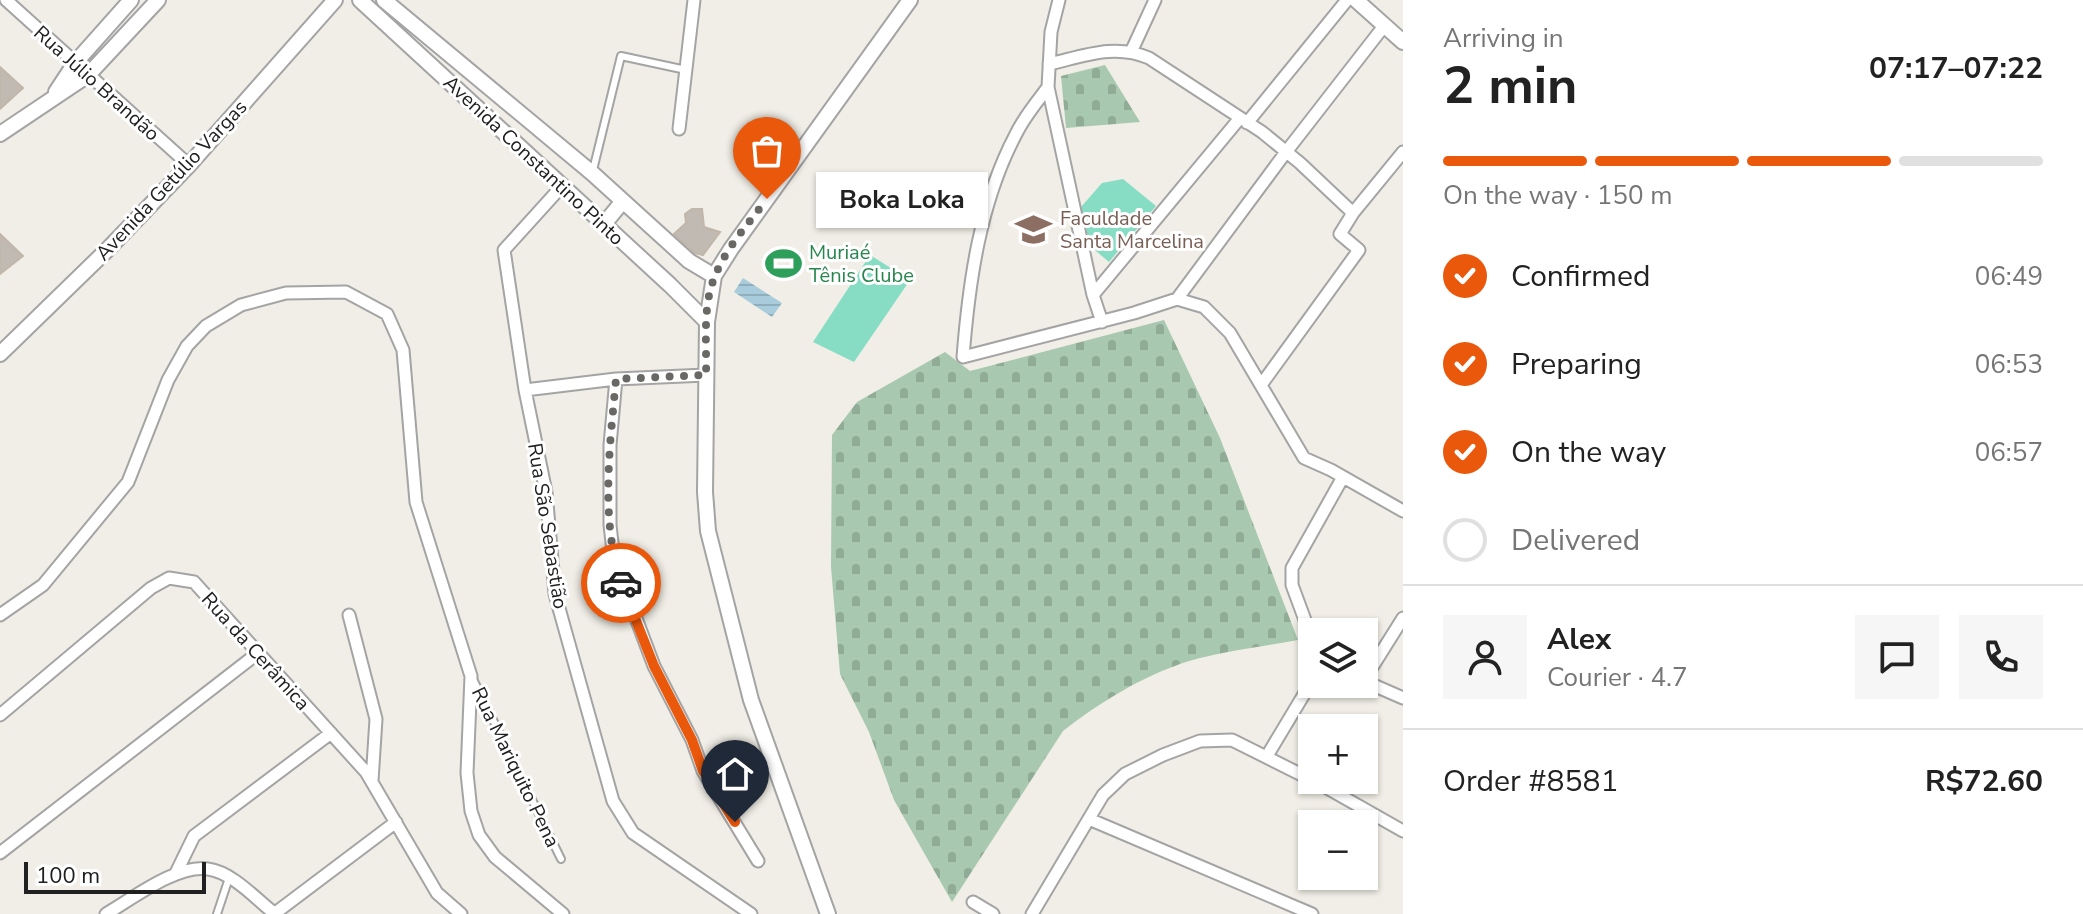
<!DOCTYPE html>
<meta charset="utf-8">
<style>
:root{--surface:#fff;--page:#f6f6f6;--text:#222;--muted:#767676;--line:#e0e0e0;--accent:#ea580c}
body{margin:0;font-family:"Nunito Sans",sans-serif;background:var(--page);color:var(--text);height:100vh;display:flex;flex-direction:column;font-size:30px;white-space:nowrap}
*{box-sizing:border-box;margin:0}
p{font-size:26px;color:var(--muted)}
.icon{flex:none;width:44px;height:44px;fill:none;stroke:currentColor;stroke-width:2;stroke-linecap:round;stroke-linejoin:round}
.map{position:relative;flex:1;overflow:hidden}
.panel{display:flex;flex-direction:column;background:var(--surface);width:680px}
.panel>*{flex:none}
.tools{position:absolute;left:1298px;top:618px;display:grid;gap:16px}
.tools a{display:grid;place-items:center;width:80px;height:80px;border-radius:0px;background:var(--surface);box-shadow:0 2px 6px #0004;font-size:40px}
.scale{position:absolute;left:24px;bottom:20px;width:182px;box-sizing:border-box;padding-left:8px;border:4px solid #202020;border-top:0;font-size:22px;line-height:28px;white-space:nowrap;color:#202020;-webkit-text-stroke:6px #fff;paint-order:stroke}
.pin{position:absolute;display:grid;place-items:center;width:68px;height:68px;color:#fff;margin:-82px -34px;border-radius:50% 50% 50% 0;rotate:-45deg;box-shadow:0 0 8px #0007}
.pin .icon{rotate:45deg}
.courier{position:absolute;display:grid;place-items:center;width:80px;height:80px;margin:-40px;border:6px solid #ea580c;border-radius:50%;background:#fff;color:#222;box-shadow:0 2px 10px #0007}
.bubble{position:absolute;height:56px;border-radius:0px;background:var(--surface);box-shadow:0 2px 6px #0004;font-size:26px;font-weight:700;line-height:56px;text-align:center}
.head em{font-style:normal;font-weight:700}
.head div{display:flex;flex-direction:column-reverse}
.head{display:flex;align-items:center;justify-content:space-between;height:136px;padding:0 40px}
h1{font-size:52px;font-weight:700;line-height:60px}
.bar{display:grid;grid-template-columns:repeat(4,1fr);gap:12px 8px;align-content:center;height:96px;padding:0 40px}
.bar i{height:10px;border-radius:6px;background:var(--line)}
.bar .active{background:var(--accent)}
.bar p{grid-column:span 4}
.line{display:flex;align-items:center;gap:20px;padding:0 40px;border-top:2px solid var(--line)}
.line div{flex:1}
.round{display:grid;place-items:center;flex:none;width:84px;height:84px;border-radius:0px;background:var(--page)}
ol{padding:0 40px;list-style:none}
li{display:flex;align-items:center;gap:24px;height:88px}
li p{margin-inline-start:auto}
li .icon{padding:8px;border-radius:50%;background:var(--accent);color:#fff;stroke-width:4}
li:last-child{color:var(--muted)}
li i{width:44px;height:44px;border:4px solid var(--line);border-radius:50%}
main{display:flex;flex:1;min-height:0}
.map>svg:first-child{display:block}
</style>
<main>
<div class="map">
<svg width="1403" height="914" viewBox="0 0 1403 914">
<defs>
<pattern id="cemetery-stones" width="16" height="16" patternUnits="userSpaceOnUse" patternTransform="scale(2)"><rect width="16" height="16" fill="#a8c8b0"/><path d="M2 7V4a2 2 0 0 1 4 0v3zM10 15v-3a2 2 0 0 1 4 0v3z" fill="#90ac97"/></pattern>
<pattern id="water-rules" width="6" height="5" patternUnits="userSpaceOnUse" patternTransform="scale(2)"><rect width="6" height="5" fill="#a8ccdc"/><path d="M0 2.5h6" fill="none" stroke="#90afbc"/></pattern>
</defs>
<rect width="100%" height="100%" fill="#f0eee6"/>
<path fill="url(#cemetery-stones)" d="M1105 65 1140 122 1066 128 1061 76Z
M1164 320 1220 438 1298 640C1266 646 1232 650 1200 658 1150 671 1103 700 1063 731L952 902 894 800 869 732 840 674 831 567 832 435 857 402 945 352 970 371Z"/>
<path fill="#86ddc3" d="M1123 179 1156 206 1109 262 1090 246 1081 207 1102 183Z
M870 255 910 280 854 362 813 342Z"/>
<path fill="url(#water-rules)" d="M743 278 782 303 772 317 734 292Z"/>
<path fill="#c1bab3" stroke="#c1b6a9" stroke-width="2" d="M0 67 23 88 0 109Z
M692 209H702L704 227 720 232 703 255 695 253 674 234 686 223 685 214Z
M0 234 23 256 0 274Z"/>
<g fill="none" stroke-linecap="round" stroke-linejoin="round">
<defs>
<path id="service" d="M593 170 621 56 686 70
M473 679 561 859
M217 914 229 878"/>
<path id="minor" d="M6 0 189 165
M1059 0 1051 32 1048 87 1093 295 1102 322
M1132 50 1155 0
M1049 64C1084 56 1115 43 1149 58L1262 132 1300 163 1353 213
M1048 87C1037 102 1024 117 1016 134 980 202 969 281 963 357L1134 313 1177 299 1204 307 1230 333 1304 458 1331 470 1403 511
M1247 123 1347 0
M679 129 694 0
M562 186 504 250 525 390 546 492 555 594 613 801 633 833 751 914
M1093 295 1240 118
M1177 299 1286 152 1384 26
M616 379 610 445V525L614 560 654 666 692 740 703 771 758 861
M1261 385 1359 250 1340 234 1353 213 1403 152
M525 390 616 379 706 375
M0 615 43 585 128 482 168 380 187 346 206 326 241 305 286 293 346 292 387 314 403 350 416 502 471 676 467 773 471 811 479 835 495 857 563 914
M349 615 376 719 372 781
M1312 639 1292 585V568L1343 477
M1364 680 1403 618
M1364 681 1403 698
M0 715 151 588 169 578 194 582 366 772 437 893 461 914
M1267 756 1312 681
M1313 780 1403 831
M1089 819 1312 914
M0 853 258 653
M176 873 194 836 331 733
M973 902 993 914
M106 914C132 899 177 864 208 869 232 872 256 899 275 914
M274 914 396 822
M1032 914 1103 795 1125 774 1163 755 1200 741 1232 740 1312 780"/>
<path id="tertiary" d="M360 0 670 285 707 322
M384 0 592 173 689 261 714 276
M1356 0 1403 42
M56 92 75 63 131 0
M0 134 88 75 158 0
M604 224 623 201
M0 354 108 249 189 165 335 0
M828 914 751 700 708 531 705 492 707 322 714 276 731 249 910 0"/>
</defs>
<use href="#service" stroke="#a4a4a4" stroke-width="10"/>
<use href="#minor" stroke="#a4a4a4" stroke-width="15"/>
<use href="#tertiary" stroke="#a4a4a4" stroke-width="18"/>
<use href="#service" stroke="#fff" stroke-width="6"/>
<use href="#minor" stroke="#fff" stroke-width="11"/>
<use href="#tertiary" stroke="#fff" stroke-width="14"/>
</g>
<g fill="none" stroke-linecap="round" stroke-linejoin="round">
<path stroke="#696865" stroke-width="8" stroke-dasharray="0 14.4" d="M621 583C600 518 610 445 616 379L706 375C707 344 702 306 715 276 726 248 749 223 767 199"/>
<path stroke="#ea580c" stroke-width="10" d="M621 583 654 666 692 740 703 771 735 822"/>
</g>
<defs>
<symbol id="university-bare" viewBox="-9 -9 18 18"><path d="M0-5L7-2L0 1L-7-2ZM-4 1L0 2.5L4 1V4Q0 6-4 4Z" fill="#8d6e63" stroke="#fff" stroke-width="2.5" paint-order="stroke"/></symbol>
<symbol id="stadium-bare" viewBox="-9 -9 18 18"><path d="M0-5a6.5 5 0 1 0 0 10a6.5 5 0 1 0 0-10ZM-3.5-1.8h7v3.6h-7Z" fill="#2e9e5b" stroke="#fff" stroke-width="2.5" paint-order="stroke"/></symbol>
</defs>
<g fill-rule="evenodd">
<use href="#university-bare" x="1008" y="204" width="51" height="51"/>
<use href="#stadium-bare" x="758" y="238" width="51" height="51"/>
</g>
<g text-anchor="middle" stroke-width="6" stroke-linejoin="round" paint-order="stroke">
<g font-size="20" fill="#202020" stroke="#fff">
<text transform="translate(97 83) rotate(42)" y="7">Rua Júlio Brandão</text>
<text transform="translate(534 160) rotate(43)" y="7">Avenida Constantino Pinto</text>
<text transform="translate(171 180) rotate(-47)" y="7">Avenida Getúlio Vargas</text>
<text transform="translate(548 526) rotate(81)" y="7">Rua São Sebastião</text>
<text transform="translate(256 651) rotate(48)" y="7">Rua da Cerâmica</text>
<text transform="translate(516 767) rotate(64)" y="7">Rua Mariquito Pena</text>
</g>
<g font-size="20" fill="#785e54" stroke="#fff" text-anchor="start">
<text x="1060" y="225">Faculdade<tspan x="1060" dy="23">Santa Marcelina</tspan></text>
</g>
<g font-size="20" fill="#27864d" stroke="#fff" text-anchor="start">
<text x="809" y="259">Muriaé<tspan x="809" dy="23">Tênis Clube</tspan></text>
</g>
</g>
</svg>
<div class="tools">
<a><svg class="icon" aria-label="layers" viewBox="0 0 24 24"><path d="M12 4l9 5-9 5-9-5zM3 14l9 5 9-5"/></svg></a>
<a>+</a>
<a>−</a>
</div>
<div class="scale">100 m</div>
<div class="pin" style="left:767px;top:199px;background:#ea580c"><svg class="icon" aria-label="bag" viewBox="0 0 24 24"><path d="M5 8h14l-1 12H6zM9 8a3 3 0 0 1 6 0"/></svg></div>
<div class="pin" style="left:735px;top:822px;background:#1f2937"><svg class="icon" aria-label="home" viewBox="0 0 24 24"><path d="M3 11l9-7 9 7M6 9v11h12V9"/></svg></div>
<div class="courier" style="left:621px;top:583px"><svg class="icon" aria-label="car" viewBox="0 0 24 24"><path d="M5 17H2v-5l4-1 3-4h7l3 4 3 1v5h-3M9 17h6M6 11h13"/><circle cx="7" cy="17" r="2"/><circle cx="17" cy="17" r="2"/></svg></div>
<div class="bubble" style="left:816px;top:172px;width:172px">Boka Loka</div>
</div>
<section class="panel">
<div class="head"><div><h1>2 min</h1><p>Arriving in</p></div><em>07:17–07:22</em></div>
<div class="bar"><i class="active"></i><i class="active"></i><i class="active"></i><i></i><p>On the way · 150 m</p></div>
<ol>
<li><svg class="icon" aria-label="check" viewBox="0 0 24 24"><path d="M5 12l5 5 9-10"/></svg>Confirmed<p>06:49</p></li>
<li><svg class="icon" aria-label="check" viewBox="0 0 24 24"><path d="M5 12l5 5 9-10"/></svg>Preparing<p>06:53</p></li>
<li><svg class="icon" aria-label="check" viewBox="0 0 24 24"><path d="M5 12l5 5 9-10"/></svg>On the way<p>06:57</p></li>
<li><i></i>Delivered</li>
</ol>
<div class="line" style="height:144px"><a class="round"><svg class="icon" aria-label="person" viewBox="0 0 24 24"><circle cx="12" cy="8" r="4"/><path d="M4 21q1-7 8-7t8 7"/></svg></a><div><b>Alex</b><p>Courier · 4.7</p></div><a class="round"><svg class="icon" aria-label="chat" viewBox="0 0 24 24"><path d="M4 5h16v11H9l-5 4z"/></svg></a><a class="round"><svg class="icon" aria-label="phone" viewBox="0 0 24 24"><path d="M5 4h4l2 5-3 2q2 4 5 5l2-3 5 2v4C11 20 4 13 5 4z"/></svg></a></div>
<div class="line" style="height:104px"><div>Order #8581</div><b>R$72.60</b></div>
</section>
</main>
